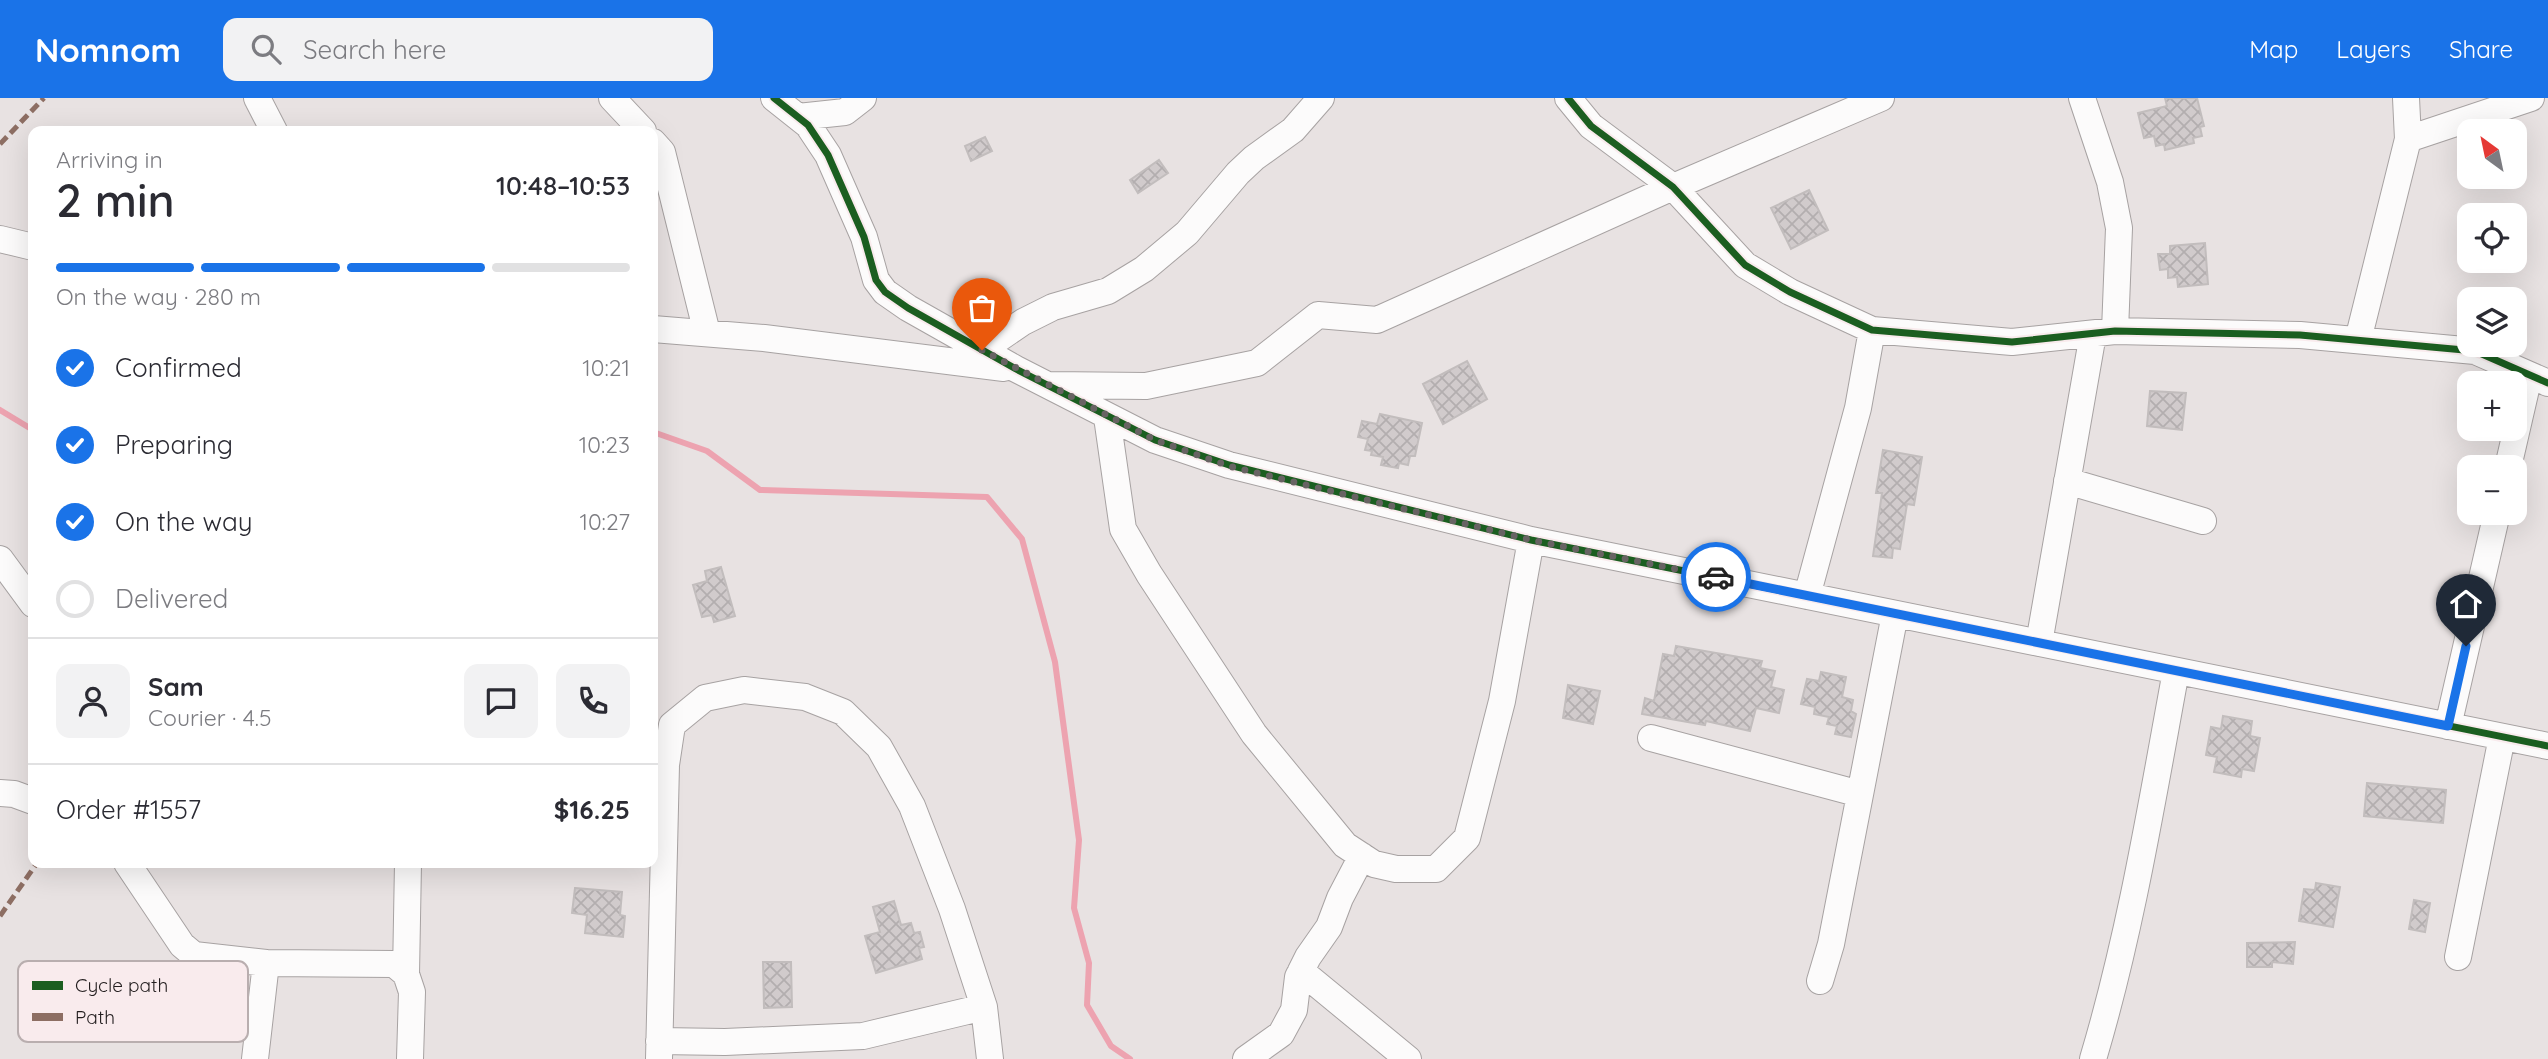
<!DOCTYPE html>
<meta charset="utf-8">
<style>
:root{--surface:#fff;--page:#f2f2f3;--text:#2b2b33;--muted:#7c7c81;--line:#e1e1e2;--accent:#1a73e8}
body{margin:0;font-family:Quicksand,sans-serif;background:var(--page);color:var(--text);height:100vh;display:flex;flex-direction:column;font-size:26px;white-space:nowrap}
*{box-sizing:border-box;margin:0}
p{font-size:23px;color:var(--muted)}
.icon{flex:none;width:38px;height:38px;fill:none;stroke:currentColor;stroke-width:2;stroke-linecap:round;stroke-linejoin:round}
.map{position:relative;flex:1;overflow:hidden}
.drawer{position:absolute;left:28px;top:28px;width:630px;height:742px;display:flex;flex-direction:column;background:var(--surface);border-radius:14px;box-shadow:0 7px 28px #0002}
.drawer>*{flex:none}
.needle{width:46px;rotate:327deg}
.controls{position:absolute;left:2457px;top:21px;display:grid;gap:14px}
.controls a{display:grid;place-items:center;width:70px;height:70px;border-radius:14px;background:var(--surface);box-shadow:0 7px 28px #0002;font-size:35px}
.pin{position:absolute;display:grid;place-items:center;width:60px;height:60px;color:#fff;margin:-72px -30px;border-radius:50% 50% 50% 0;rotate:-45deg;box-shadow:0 0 7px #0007}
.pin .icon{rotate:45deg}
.courier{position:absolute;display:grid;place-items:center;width:70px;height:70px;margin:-35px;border:5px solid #1a73e8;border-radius:50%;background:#fff;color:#222;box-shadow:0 2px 9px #0007}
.summary em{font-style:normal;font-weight:600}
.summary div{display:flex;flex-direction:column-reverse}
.summary{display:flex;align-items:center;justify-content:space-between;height:119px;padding:0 28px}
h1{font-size:46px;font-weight:600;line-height:52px}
.bar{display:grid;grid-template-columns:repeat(4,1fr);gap:10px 7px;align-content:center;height:84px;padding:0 28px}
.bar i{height:9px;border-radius:5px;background:var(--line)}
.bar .active{background:var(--accent)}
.bar p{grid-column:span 4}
.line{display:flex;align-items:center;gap:18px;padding:0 28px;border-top:2px solid var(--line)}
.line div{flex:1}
.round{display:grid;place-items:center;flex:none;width:74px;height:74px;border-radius:14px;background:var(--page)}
ol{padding:0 28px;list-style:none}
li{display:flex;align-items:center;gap:21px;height:77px}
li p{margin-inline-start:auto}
li .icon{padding:7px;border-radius:50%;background:var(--accent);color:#fff;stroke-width:4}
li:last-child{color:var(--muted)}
li i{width:38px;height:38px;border:4px solid var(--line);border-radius:50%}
header{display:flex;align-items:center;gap:42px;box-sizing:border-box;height:98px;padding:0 35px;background:var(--accent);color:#fff}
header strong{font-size:33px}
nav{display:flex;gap:38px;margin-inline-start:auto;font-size:24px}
.search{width:490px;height:63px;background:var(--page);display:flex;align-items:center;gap:18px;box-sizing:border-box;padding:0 24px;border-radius:14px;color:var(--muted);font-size:26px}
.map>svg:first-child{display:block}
</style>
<header>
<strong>Nomnom</strong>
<div class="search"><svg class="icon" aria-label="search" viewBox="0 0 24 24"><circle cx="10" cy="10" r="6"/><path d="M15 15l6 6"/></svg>Search here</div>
<nav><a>Map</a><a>Layers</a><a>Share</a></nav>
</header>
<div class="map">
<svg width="2548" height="961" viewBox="0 0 2548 961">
<defs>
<pattern id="building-cross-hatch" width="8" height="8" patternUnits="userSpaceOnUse" patternTransform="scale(1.75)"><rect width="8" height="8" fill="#d1cbcc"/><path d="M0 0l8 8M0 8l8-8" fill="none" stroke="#b3aeaf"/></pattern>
</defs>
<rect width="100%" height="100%" fill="#e8e2e2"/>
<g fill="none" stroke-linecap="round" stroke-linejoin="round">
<path stroke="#eda3b0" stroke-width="6" d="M0 312 33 332
M653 334 707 353 760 392 987 399 1022 441 1055 564 1079 742 1074 810 1089 865 1087 907 1111 948 1130 961"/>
</g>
<path fill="url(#building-cross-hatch)" stroke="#c2bdbd" stroke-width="2" d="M2165 0H2197L2204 28 2200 29 2202 38 2193 40 2194 45 2165 52 2164 46 2156 48 2154 38 2144 40 2138 15 2167 8Z
M985 39 992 53 971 63 965 48Z
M1159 62 1168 75 1138 95 1130 82Z
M1809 92 1828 132 1791 151 1771 110Z
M2205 145 2208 186 2178 189 2177 179 2168 180V171L2160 172 2158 156H2170V148Z
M1467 263 1487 301 1443 326 1423 286Z
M2150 293 2186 295 2182 332 2147 328Z
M1380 316 1422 325 1415 358H1410L1408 367 1399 365 1398 370 1381 367 1383 359 1371 357 1372 353 1365 352 1368 341 1358 339 1362 323 1377 326Z
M1883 352 1922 359 1914 407 1907 406 1900 451 1893 450 1892 460 1873 458 1882 395H1876Z
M721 469 735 518 714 524 712 517 702 519 693 487 707 483 705 473Z
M1676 548 1762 563 1760 570 1775 573 1771 589 1784 592 1779 615 1756 610 1750 633 1706 623 1705 627 1642 616 1645 600 1654 603 1663 556 1674 558Z
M1821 574 1846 579 1842 599 1853 602 1851 613 1856 616 1851 639 1835 636 1837 628 1827 626 1829 619 1814 616 1815 609 1801 606 1807 581 1819 583Z
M1568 587 1600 593 1593 626 1563 620Z
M2223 618 2252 623 2250 638 2260 640 2254 673 2242 671 2241 679 2214 674 2217 659 2206 657 2211 629 2221 631Z
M2367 685 2446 692 2443 725 2364 718Z
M2316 785 2340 789 2333 829 2299 823 2304 791 2315 792Z
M575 790 622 794 620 817 625 818 623 839 585 835 587 817 572 815Z
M2414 802 2430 805 2425 834 2409 831Z
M894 803 901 827 911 825 914 835 920 834 924 849 919 850 922 861 876 875 865 838 880 834 873 809Z
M2295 844 2293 866 2272 864V869H2247V845Z
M763 864H791L792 909 764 910Z"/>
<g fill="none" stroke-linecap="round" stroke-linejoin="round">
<defs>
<path id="minor" d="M257 0 274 33
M612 0 643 33
M774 0 808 27 828 57 864 139 876 182 885 194 908 210 1016 271 1155 342 1229 367 1531 442 2548 648
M1568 0 1591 28 1673 89 1745 167 1790 194 1872 232 2012 244 2115 233 2300 237 2475 253 2548 285
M2082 0 2110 84 2119 130 2115 233
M798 19 845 14 863 0
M2408 41 2531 0
M653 44 662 54 707 235
M0 141 33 149
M653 231 764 240 1004 270
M2358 242 2408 41 2406 0
M982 252 1023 224 1053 209 1108 193 1144 171 1187 135 1238 75 1254 60 1293 32 1321 0
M1049 287 1146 288 1257 265 1318 217 1377 222 1673 89 1881 0
M1107 319 1123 431 1149 476 1254 636 1345 747 1374 766 1396 771H1436L1467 740 1502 603 1531 442
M2508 369 2529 278
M2067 383 2203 423
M0 461 33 506
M1807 498 1858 310 1872 232
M2039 545 2093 236
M2448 628 2497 415
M1651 640 1860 696
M0 695 14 696 33 703
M127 765 182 847 194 857 266 865 394 866 406 876 412 894 410 961
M2458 859 2502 639
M1301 873 1408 961
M406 876 408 765
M1820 883 1831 846 1895 516
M659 943 725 944 863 938 984 909
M255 961 266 865
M659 961 666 667 672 627 705 600 744 592 805 599 843 614 879 649 912 708 952 811 984 909 990 961
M1246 961 1281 936 1294 912 1298 879 1308 859 1329 829 1340 800 1362 758
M2093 961C2131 834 2152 703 2176 573"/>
</defs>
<use href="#minor" stroke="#a7a2a2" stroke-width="28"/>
<use href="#minor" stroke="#fcfbfb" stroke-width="26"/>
<path stroke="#8d6e63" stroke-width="5" stroke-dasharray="10 5" stroke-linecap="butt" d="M0 46 44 0
M0 818 37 765"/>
<defs>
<path id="cycleway" d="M774 0 808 27 828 57 864 139 876 182 885 194 908 210 1016 271 1155 342 1229 367 1531 442 2548 648
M1568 0 1591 28 1673 89 1745 167 1790 194 1872 232 2012 244 2115 233 2300 237 2475 253 2548 285"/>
</defs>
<use href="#cycleway" stroke="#f9ebed" stroke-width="11"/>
<use href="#cycleway" stroke="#1b5e20" stroke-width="7"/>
</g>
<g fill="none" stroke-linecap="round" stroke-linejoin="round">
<path stroke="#686363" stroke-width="7" stroke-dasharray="0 12.6" d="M982 252 1155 342 1229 368 1531 442 1716 479"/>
<path stroke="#1a73e8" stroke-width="9" d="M1716 479 2448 628 2466 548"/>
</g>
<rect x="18" y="863" width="230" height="81" rx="10" fill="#f9ebed" stroke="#b9aeaf" stroke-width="2"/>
<rect x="32" y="883" width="31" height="9" fill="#1b5e20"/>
<rect x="32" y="915" width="31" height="8" fill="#8d6e63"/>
<g font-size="19" fill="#231e1f">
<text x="75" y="894">Cycle path</text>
<text x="75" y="926">Path</text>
</g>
</svg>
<div class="controls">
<a><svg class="needle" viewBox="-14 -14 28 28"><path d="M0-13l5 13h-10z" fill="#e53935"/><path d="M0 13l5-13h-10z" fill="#7c7c81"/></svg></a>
<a><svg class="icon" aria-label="locate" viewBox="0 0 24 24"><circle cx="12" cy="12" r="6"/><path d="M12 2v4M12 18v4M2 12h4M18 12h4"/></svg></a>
<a><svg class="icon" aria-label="layers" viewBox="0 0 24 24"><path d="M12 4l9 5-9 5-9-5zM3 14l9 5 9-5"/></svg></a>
<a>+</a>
<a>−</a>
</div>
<div class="pin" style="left:982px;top:252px;background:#ea580c"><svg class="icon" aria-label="bag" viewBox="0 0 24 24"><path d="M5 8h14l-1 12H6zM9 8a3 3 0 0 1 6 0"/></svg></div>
<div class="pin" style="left:2466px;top:548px;background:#1f2937"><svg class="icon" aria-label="home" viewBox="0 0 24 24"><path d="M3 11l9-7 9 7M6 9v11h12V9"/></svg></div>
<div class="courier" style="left:1716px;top:479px"><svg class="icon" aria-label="car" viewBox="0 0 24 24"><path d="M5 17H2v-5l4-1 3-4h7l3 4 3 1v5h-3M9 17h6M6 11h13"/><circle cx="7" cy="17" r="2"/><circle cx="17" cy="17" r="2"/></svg></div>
<section class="drawer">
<div class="summary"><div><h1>2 min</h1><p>Arriving in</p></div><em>10:48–10:53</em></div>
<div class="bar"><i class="active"></i><i class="active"></i><i class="active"></i><i></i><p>On the way · 280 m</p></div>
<ol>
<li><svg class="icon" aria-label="check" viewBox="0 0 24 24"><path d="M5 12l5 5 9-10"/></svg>Confirmed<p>10:21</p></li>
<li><svg class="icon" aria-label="check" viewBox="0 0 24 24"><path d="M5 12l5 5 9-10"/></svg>Preparing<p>10:23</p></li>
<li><svg class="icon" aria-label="check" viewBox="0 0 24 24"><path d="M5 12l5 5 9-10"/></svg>On the way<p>10:27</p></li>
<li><i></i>Delivered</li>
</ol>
<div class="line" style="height:126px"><a class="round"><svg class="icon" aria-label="person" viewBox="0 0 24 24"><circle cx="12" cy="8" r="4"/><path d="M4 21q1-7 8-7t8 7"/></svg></a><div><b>Sam</b><p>Courier · 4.5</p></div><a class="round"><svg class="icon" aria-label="chat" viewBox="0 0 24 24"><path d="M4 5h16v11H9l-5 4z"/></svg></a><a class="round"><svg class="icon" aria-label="phone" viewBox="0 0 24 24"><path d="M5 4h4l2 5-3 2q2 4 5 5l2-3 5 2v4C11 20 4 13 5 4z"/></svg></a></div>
<div class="line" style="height:91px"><div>Order #1557</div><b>$16.25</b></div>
</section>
</div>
